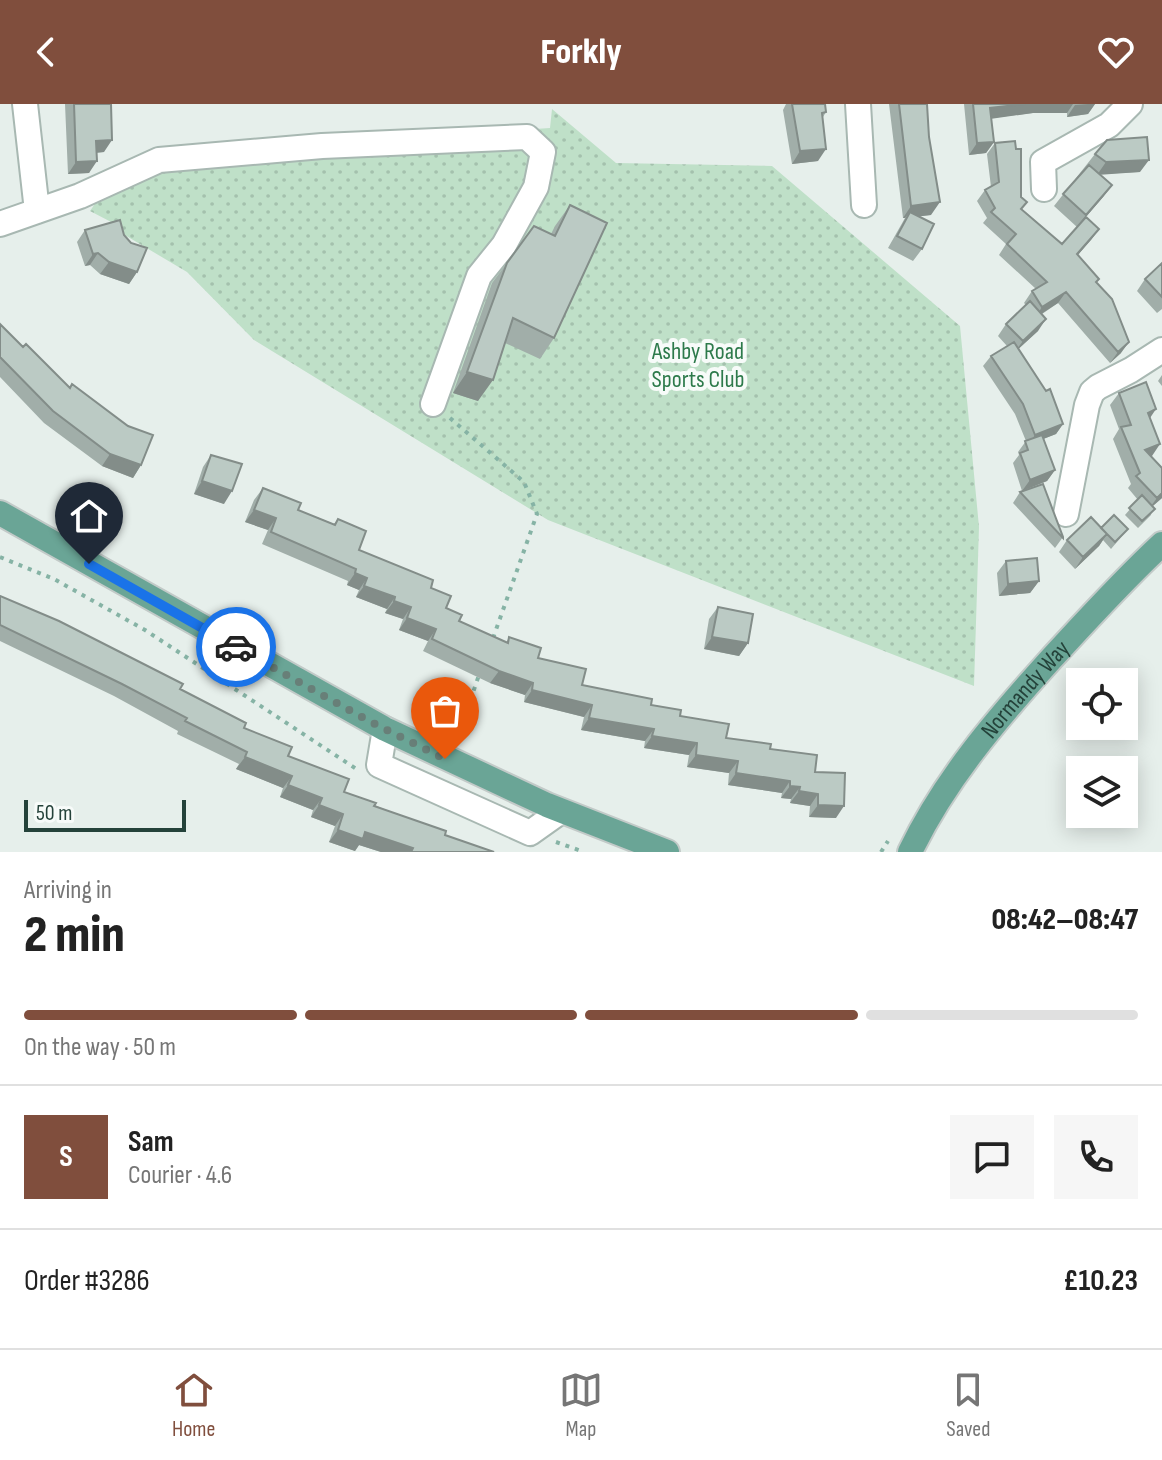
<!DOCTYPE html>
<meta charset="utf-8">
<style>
:root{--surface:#fff;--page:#f6f6f6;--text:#222;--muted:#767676;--line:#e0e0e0;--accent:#804e3d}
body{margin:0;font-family:"Sofia Sans Condensed",sans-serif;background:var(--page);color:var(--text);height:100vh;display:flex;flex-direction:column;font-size:30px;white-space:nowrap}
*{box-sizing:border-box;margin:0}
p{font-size:26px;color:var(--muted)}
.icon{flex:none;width:44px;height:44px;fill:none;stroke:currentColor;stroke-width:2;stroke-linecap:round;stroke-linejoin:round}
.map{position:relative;height:748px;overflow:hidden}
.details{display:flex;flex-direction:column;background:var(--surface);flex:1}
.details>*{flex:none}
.controls{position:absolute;left:1066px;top:564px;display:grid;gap:16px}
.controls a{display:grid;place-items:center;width:72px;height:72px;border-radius:0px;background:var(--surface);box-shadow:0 4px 20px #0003;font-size:40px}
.scale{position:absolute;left:24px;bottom:20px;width:162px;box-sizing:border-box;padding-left:8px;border:4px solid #24423a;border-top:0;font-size:22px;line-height:28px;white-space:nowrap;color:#24423a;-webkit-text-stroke:6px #f7fbf9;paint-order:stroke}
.pin{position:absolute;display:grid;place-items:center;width:68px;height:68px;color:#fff;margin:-82px -34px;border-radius:50% 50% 50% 0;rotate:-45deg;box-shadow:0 0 8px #0007}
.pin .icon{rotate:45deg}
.courier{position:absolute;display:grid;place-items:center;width:80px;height:80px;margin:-40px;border:6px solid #1a73e8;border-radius:50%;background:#fff;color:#222;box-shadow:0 2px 10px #0007}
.head em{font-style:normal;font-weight:800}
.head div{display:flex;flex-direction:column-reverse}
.head{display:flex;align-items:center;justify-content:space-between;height:136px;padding:0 24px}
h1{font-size:52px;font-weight:800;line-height:60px}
.bar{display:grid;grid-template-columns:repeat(4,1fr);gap:12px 8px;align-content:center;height:96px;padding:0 24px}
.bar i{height:10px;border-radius:6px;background:var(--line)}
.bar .active{background:var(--accent)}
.bar p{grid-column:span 4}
.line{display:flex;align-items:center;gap:20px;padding:0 24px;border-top:2px solid var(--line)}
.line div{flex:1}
.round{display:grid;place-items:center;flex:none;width:84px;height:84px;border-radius:0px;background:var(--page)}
header{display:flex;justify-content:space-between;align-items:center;height:104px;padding:0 24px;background:var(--accent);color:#fff;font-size:36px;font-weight:800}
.tabs{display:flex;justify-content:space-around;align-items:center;height:112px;border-top:2px solid var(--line);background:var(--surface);font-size:22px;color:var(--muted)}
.tabs a{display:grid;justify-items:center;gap:4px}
.tabs .active{color:var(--accent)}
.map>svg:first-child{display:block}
</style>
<header><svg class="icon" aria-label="back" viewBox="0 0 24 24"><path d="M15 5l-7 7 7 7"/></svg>Forkly<svg class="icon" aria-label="heart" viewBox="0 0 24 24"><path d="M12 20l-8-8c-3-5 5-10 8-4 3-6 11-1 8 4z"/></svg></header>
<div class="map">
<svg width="1162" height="748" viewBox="0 0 1162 748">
<defs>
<pattern id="park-dots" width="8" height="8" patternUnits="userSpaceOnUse" patternTransform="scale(2)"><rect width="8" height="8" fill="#bfe0c8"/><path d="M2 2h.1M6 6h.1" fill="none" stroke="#a4c1ad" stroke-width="1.8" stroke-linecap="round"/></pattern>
</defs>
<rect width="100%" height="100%" fill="#e6efeb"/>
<path fill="url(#park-dots)" d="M552 5 616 59 772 62 960 222 979 423 974 582 548 416 254 236 187 168 118 127 115 120 90 107 111 76 159 49 550 24Z"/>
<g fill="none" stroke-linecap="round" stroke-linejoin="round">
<defs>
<path id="minor" d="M25 0 37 107
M858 0 864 101
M1044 85 1043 58 1109 21 1130 0
M0 120 80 92 159 56 322 42 527 33 543 48 536 83 504 141 479 172 433 300
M1066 410 1087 301 1092 288 1098 283 1131 266 1162 246
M385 625 379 661 530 729 561 707"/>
<g id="major">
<path d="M0 409 385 625 547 701 667 748"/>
<path id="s1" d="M910 748C945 675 997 615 1051 555 1087 516 1123 476 1162 440"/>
</g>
</defs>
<use href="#minor" stroke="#a8b8b2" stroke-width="28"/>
<use href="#major" stroke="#c2cac8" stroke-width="28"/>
<path stroke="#86b3a5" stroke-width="4" stroke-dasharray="4 6" stroke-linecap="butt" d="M450 314 524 378 537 410 492 537
M0 453 54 475 145 526 358 666
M464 615 480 568
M556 738 584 748
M881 748 888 737"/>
<use href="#minor" stroke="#fff" stroke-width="24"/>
<use href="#major" stroke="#6aa596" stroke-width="24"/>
</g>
<path fill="#a1aea9" d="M65 0H111L104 48 97 49 89 69 68 70Z
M786 0H825L826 8 823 13 818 57 792 60 783 6Z
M889 0H927L931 111 919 112 922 145 913 157 888 144 905 114H903Z
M964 0H1095L1088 10 1067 13V9H1033L991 14 994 38 986 49 969 51Z
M995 39 1021 93 1022 105 1062 140 1077 123 1054 102 1095 50 1140 68 1100 70 1112 81 1103 93 1086 113 1099 125 1078 151 1099 175 1097 178 1121 249 1110 259 1058 199 1042 210 1038 227 1018 245 1063 320 1056 330 1043 335 1055 366 1047 377 1022 387 1013 359 1019 351 1018 348 1026 337 1015 310 983 262 991 252 1007 242 998 232 1006 220 1026 201 1024 199 1032 187 1036 185 999 151 1006 140 983 119 987 114 977 97 985 86 991 83 987 50Z
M570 101 554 234 540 255 505 239 478 297 453 289 492 179 507 159 551 130 555 122Z
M85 126 137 168 129 180 100 170 90 161 85 162 77 138Z
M1162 159V205L1157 209 1137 187 1145 175Z
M0 220 141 361 133 374 102 362 44 319 0 273Z
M1162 271V282L1158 277Z
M1119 289 1150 314 1152 352H1151L1162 364V394L1153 402 1151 411 1138 424 1125 411 1138 396 1128 384 1131 380 1113 335 1119 325 1110 301Z
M211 351 224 400 194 390 203 363Z
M263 384 298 406 334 420 338 415 359 446 431 484 446 504 459 517 506 539 509 533 538 554 582 581 651 601 680 612 726 634 770 645 815 668 836 714 809 713 810 702 790 699 791 695 781 694 782 689 728 681 729 669 687 663 689 651 644 644 645 637 581 626 584 613 524 598 525 591 490 579 423 547 428 537 399 526 403 515 385 509 387 505 356 493 359 486 347 481 348 477 262 440 268 426 245 418 254 396Z
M1020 388 1063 433 1055 444 1013 399Z
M1101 424 1128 425 1111 445 1103 436 1099 442 1075 465 1059 448 1067 436Z
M1006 457 1039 477 1030 489 999 492 997 469Z
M0 492 180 585 244 624 344 688 445 731 494 748H381L359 741 355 747 329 738 335 722 311 713 313 706 280 693 283 684 236 665 239 660 177 630 178 627 114 592 0 537Z
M718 503 748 539 739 552 704 545 709 515Z"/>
<path fill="#838d89" d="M1025 0H1073L1067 9H1033L983 16 990 4Z
M1088 0H1095L1088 10 1067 13 1075 1Z
M112 36 104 48 88 49 96 37Z
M994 38 986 49 969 51 977 39Z
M826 45 818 57 792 60 800 47Z
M1149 56 1140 68 1097 71 1106 58Z
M97 57 89 69 68 70 76 58Z
M1112 81 1103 93 1077 123 1086 111Z
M940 98 931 111 906 114 910 108 905 114H903L911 102Z
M1099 125 1091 136 1069 161 1077 150Z
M98 149 90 161 85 162 93 150Z
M109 158 137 168 129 180 100 170Z
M1066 188 1058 199 1035 214 1042 203Z
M1046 215 1038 227 1014 249 1023 237Z
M1129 238 1121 249 1110 259 1118 248Z
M467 268 493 276 478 297 453 289Z
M1156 305 1148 317V309Z
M1063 320 1056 330 1028 341 1035 331Z
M1160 340 1152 352 1136 358 1145 346Z
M110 350 141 361 133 374 102 362Z
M1055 366 1047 377 1022 387 1030 376Z
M202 377 232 387 224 400 194 390Z
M1162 389V394L1148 406 1157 394Z
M254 406 276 414 268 426 245 418Z
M1107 430 1099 442 1075 465 1083 453Z
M355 469 367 474 359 486 347 481Z
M1039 477 1030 489 999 492 1008 480Z
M364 482 395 493 387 505 356 493Z
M394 497 411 503 403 515 385 509Z
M407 514 436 525 428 537 399 526Z
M712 533 748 539 739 552 704 545Z
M499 567 533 579 525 591 490 579Z
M532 586 592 601 584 613 524 598Z
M589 614 654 625 645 637 581 626Z
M652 632 697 639 689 651 644 644Z
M696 651 738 657 729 669 687 663Z
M245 653 292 672 283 684 236 665Z
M736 669 790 677 782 689 728 681Z
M288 681 322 694 313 706 280 693Z
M790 682 800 683 791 695 781 694Z
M799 687 818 690 810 702 790 699Z
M319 701 343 710 335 722 311 713Z
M818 701 844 702 836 714 809 713Z
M338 726 365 728 413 744 410 748H381L359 741 355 747 329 738Z"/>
<path fill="#bbcac4" stroke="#838d89" stroke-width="2" d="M74 0H111L112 36 96 37 97 57 76 58Z
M792 0H825L826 8 822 9 826 45 800 47Z
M899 0H927L929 33 940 98 911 102Z
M973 0H1025L990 4 994 38 977 39Z
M1147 33 1149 56 1106 58 1095 50 1107 36Z
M1015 37 1016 45H1021V93L1027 98 1021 105 1062 140 1086 113 1099 125 1077 150 1099 175 1096 178 1112 195 1129 238 1118 248 1066 188 1042 203 1032 187 1047 178 1007 140 1016 130 991 108 995 104 985 86 999 78 995 39Z
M1089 61 1112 81 1086 111 1063 90Z
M570 101 607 119 554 234 513 214 493 276 467 268 507 159 534 122 555 132Z
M910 108 934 120 922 145 897 132Z
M120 116 124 131 131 139 147 144 137 168 109 158 98 149 93 150 85 126Z
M1162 159V193L1145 175Z
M1030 197 1046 215 1023 237 1006 220Z
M0 220 23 243 26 240 70 284 72 280 128 322 153 331 141 361 110 350 53 307 0 253Z
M1014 238 1046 287 1050 285 1063 320 1035 331 1023 300 991 252Z
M1146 278 1156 305 1148 309 1160 340 1145 346 1162 364V389L1157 394 1136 372 1140 369 1121 323 1131 321 1119 289Z
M1042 331 1055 366 1030 376 1020 349 1028 346 1025 337Z
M211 351 242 360 232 387 202 377Z
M1043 380 1063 433V434L1020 388Z
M263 384 301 399 298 406 335 421 338 415 366 427 359 446 433 476 431 484 451 492 446 504 462 511 459 517 508 539 509 533 541 544 538 554 586 565 582 581 652 595 651 601 681 606 680 612 729 620 726 634 771 640 770 645 817 651 815 668 845 669 844 702 818 701V690L799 687 800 683 790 682V677L736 669 738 657 696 651 697 639 652 632 654 625 589 614 592 601 532 586 533 579 499 567 432 535 436 525 407 514 411 503 394 497 395 493 364 482 367 474 355 469 356 465 271 428 276 414 254 406Z
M1142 391 1155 405 1142 417 1129 404Z
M1114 411 1128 425 1115 438 1101 424Z
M1091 413 1107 430 1083 453 1067 436Z
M1037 454 1039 477 1008 480 1006 457Z
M0 492 59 517 183 580 180 585 246 619 244 624 292 643 288 652 349 675 344 688 376 699 374 702 446 727 445 731 494 748H411L413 744 365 728 363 735 338 726 343 710 319 701 322 694 288 681 292 672 245 653 247 648 185 617 187 614 122 580 0 521Z
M718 503 753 510 748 539 712 533Z"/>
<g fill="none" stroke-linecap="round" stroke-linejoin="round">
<path stroke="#687f78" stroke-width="8" stroke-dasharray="0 14.4" d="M236 543 371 618 445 655"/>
<path stroke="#1a73e8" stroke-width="10" d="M89 460 236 543"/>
</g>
<g text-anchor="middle" stroke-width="8" stroke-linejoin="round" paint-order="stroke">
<g font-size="24" fill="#2d7a4b" stroke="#f7fbf9">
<text x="698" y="255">Ashby Road<tspan x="698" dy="28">Sports Club</tspan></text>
</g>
<g font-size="24" fill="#24423a" stroke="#f7fbf9">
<text dy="8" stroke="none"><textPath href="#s1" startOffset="200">Normandy Way</textPath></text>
</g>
</g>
</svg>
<div class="controls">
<a><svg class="icon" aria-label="locate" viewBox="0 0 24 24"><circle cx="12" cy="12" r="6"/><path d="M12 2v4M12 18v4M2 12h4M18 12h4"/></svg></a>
<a><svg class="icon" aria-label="layers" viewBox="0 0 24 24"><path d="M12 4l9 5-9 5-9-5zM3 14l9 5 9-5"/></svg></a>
</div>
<div class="scale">50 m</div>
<div class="pin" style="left:445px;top:655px;background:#ea580c"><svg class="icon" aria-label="bag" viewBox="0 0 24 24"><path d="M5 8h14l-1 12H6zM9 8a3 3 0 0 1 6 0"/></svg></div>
<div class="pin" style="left:89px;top:460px;background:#1f2937"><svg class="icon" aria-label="home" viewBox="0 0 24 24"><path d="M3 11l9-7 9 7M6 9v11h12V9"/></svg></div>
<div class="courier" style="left:236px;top:543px"><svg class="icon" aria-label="car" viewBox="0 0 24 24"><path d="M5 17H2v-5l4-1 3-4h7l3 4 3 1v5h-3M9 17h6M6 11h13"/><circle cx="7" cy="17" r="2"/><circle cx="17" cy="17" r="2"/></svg></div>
</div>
<section class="details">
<div class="head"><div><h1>2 min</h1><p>Arriving in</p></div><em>08:42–08:47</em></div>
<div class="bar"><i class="active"></i><i class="active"></i><i class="active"></i><i></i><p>On the way · 50 m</p></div>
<div class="line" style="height:144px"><b class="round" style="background:var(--accent);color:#fff">S</b><div><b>Sam</b><p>Courier · 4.6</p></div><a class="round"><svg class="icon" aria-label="chat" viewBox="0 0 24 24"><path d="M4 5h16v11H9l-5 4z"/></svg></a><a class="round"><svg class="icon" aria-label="phone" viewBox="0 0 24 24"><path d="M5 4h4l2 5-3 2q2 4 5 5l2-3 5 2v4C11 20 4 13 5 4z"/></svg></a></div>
<div class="line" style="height:104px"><div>Order #3286</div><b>£10.23</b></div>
</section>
<nav class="tabs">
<a class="active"><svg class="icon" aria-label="home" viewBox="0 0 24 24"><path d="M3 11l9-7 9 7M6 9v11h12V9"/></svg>Home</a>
<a><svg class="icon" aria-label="map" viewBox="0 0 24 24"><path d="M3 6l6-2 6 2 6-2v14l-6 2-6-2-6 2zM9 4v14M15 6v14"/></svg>Map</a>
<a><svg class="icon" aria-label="saved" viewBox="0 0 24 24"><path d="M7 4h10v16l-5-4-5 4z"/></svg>Saved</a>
</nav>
